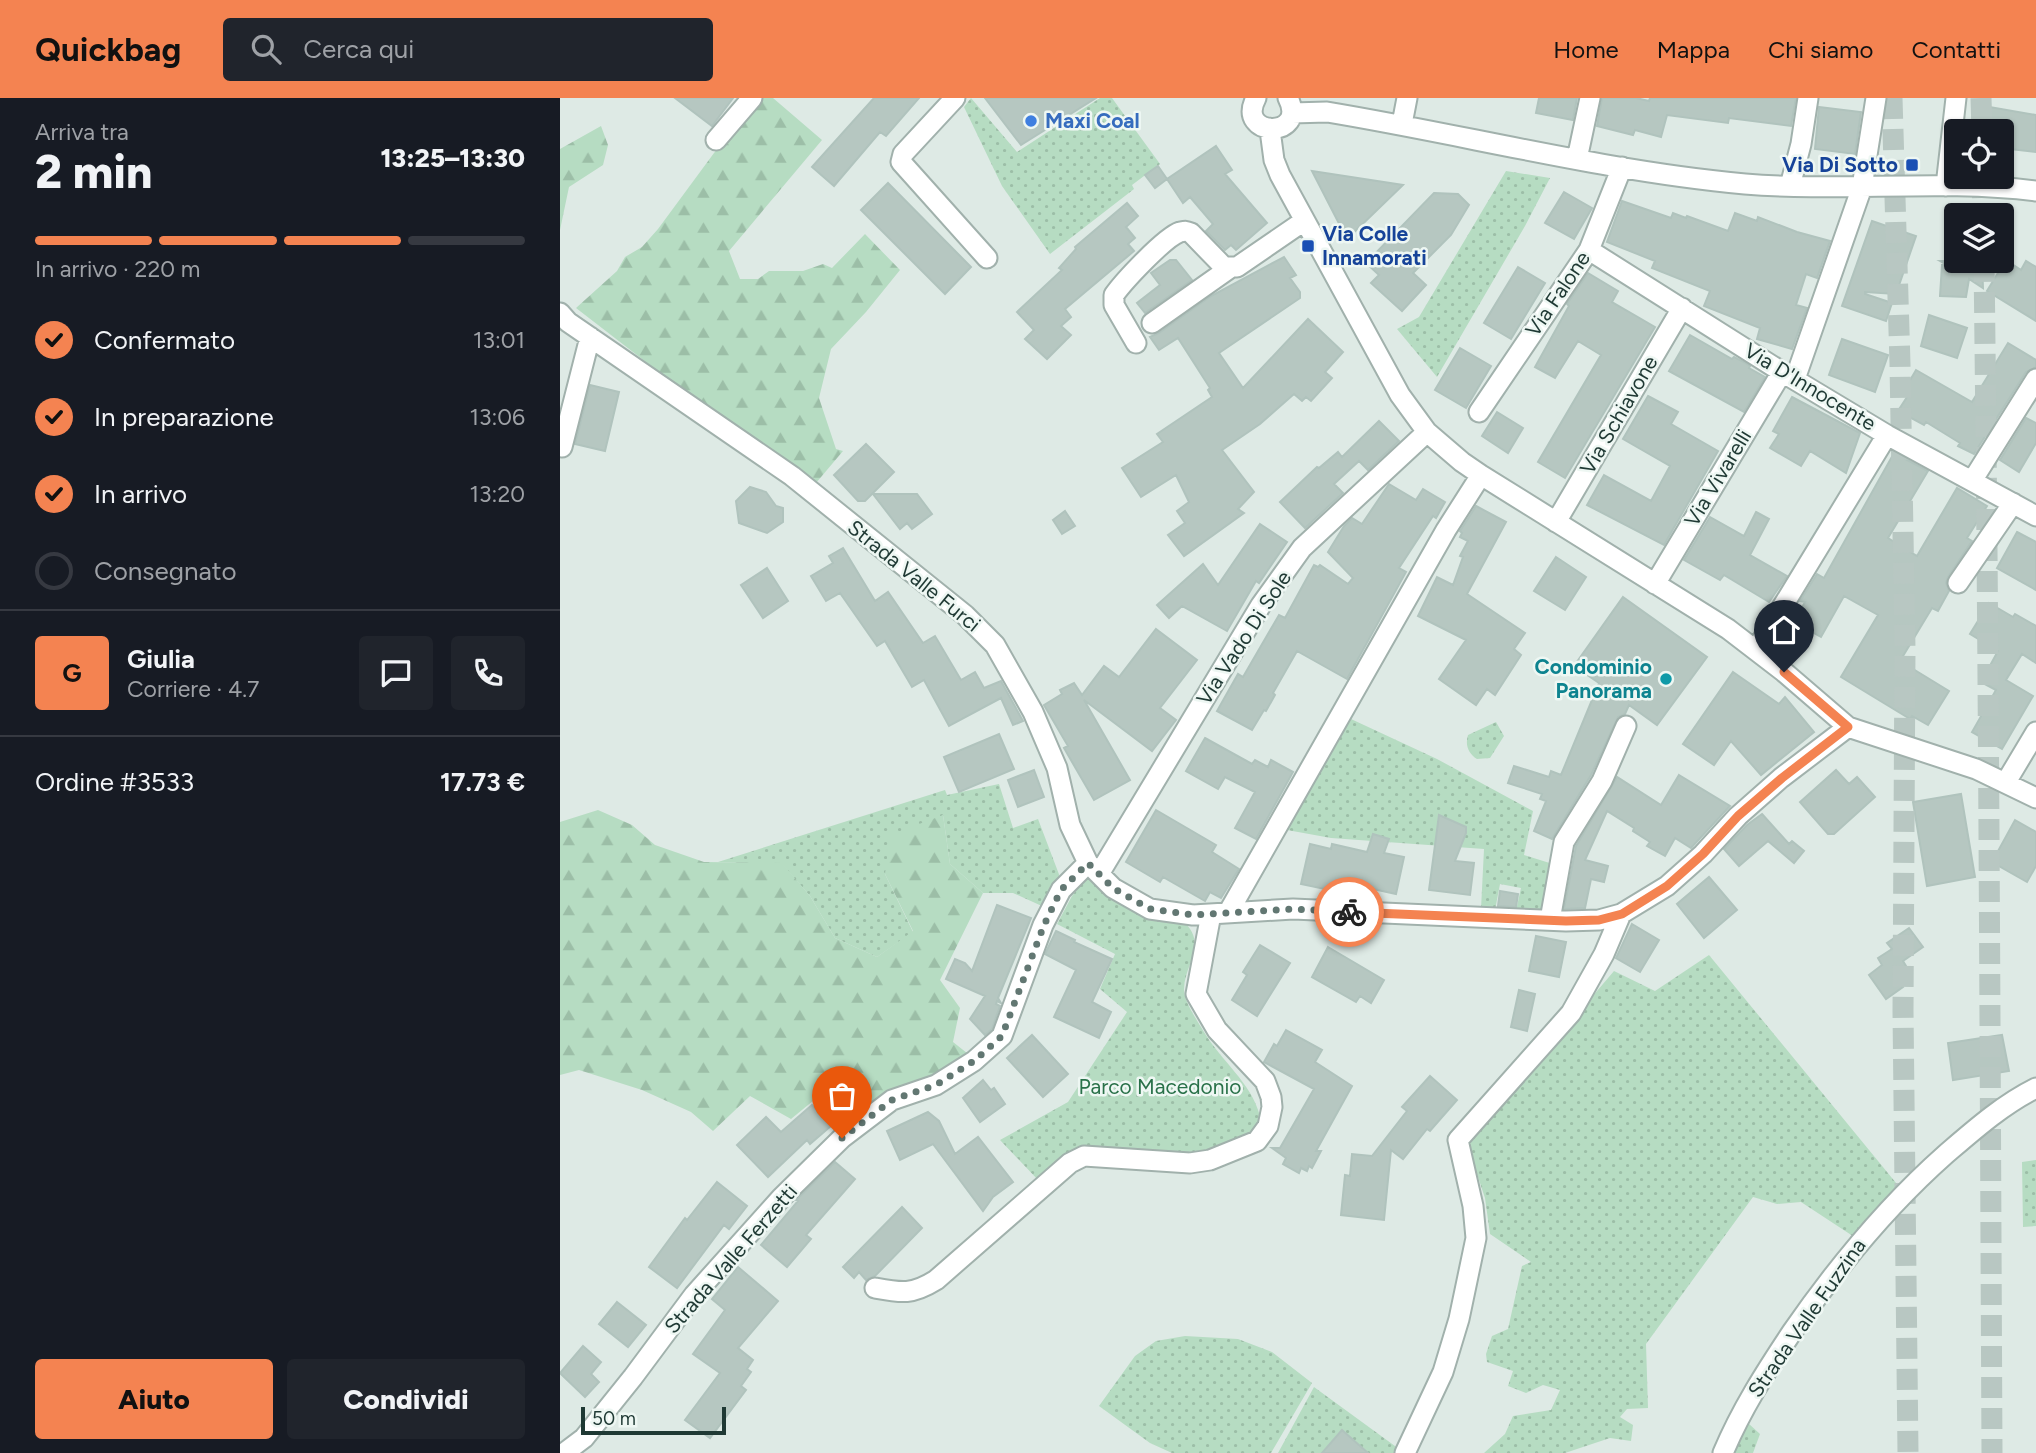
<!DOCTYPE html>
<html lang="it">
<meta charset="utf-8">
<style>
:root{--surface:#171b24;--page:#20242c;--text:#f1f3f6;--muted:#9ea1a6;--line:#363941;--accent:#f48351}
body{margin:0;font-family:Figtree,sans-serif;background:var(--page);color:var(--text);height:100vh;display:flex;flex-direction:column;font-size:26px;white-space:nowrap}
*{box-sizing:border-box;margin:0}
p{font-size:23px;color:var(--muted)}
.icon{flex:none;width:38px;height:38px;fill:none;stroke:currentColor;stroke-width:2;stroke-linecap:round;stroke-linejoin:round}
.map{position:relative;flex:1;overflow:hidden}
.drawer{display:flex;flex-direction:column;background:var(--surface);width:560px}
.drawer>*{flex:none}
.controls{position:absolute;left:1384px;top:21px;display:grid;gap:14px}
.controls a{display:grid;place-items:center;width:70px;height:70px;border-radius:7px;background:var(--surface);box-shadow:0 2px 5px #0004;font-size:35px}
.scale{position:absolute;left:21px;bottom:18px;width:145px;box-sizing:border-box;padding-left:7px;border:4px solid #1f3934;border-top:0;font-size:19px;line-height:24px;white-space:nowrap;color:#1f3934;-webkit-text-stroke:5px #eef7f3;paint-order:stroke}
.pin{position:absolute;display:grid;place-items:center;width:60px;height:60px;color:#fff;margin:-72px -30px;border-radius:50% 50% 50% 0;rotate:-45deg;box-shadow:0 0 7px #0007}
.pin .icon{rotate:45deg}
.courier{position:absolute;display:grid;place-items:center;width:70px;height:70px;margin:-35px;border:5px solid #f48351;border-radius:50%;background:#fff;color:#222;box-shadow:0 2px 9px #0007}
.overview em{font-style:normal;font-weight:800}
.overview div{display:flex;flex-direction:column-reverse}
.overview{display:flex;align-items:center;justify-content:space-between;height:119px;padding:0 35px}
h1{font-size:46px;font-weight:800;line-height:52px}
.bar{display:grid;grid-template-columns:repeat(4,1fr);gap:10px 7px;align-content:center;height:84px;padding:0 35px}
.bar i{height:9px;border-radius:5px;background:var(--line)}
.bar .current{background:var(--accent)}
.bar p{grid-column:span 4}
.line{display:flex;align-items:center;gap:18px;padding:0 35px;border-top:2px solid var(--line)}
.line div{flex:1}
.round{display:grid;place-items:center;flex:none;width:74px;height:74px;border-radius:7px;background:var(--page)}
ol{padding:0 35px;list-style:none}
li{display:flex;align-items:center;gap:21px;height:77px}
li p{margin-inline-start:auto}
li .icon{padding:7px;border-radius:50%;background:var(--accent);color:#111;stroke-width:4}
li:last-child{color:var(--muted)}
li i{width:38px;height:38px;border:4px solid var(--line);border-radius:50%}
.action{display:flex;gap:14px;margin-top:auto;padding:14px 35px}
.action a{flex:1;height:80px;border-radius:7px;background:var(--accent);color:#111;font-size:28px;font-weight:800;line-height:80px;text-align:center}
.action a+a{background:var(--page);color:var(--text)}
header{display:flex;align-items:center;gap:42px;box-sizing:border-box;height:98px;padding:0 35px;background:var(--accent);color:#111}
header strong{font-size:33px}
nav{display:flex;gap:38px;margin-inline-start:auto;font-size:24px}
.search{width:490px;height:63px;background:var(--page);display:flex;align-items:center;gap:18px;box-sizing:border-box;padding:0 24px;border-radius:7px;color:var(--muted);font-size:26px}
main{display:flex;flex:1;min-height:0}
.map>svg:first-child{display:block}
</style>
<header>
<strong>Quickbag</strong>
<div class="search"><svg class="icon" aria-label="search" viewBox="0 0 24 24"><circle cx="10" cy="10" r="6"/><path d="M15 15l6 6"/></svg>Cerca qui</div>
<nav><a>Home</a><a>Mappa</a><a>Chi siamo</a><a>Contatti</a></nav>
</header>
<main>
<section class="drawer">
<div class="overview"><div><h1>2 min</h1><p>Arriva tra</p></div><em>13:25–13:30</em></div>
<div class="bar"><i class="current"></i><i class="current"></i><i class="current"></i><i></i><p>In arrivo · 220 m</p></div>
<ol>
<li><svg class="icon" aria-label="check" viewBox="0 0 24 24"><path d="M5 12l5 5 9-10"/></svg>Confermato<p>13:01</p></li>
<li><svg class="icon" aria-label="check" viewBox="0 0 24 24"><path d="M5 12l5 5 9-10"/></svg>In preparazione<p>13:06</p></li>
<li><svg class="icon" aria-label="check" viewBox="0 0 24 24"><path d="M5 12l5 5 9-10"/></svg>In arrivo<p>13:20</p></li>
<li><i></i>Consegnato</li>
</ol>
<div class="line" style="height:126px"><b class="round" style="background:var(--accent);color:#111">G</b><div><b>Giulia</b><p>Corriere · 4.7</p></div><a class="round"><svg class="icon" aria-label="chat" viewBox="0 0 24 24"><path d="M4 5h16v11H9l-5 4z"/></svg></a><a class="round"><svg class="icon" aria-label="phone" viewBox="0 0 24 24"><path d="M5 4h4l2 5-3 2q2 4 5 5l2-3 5 2v4C11 20 4 13 5 4z"/></svg></a></div>
<div class="line" style="height:91px"><div>Ordine #3533</div><b>17.73 €</b></div>
<div class="action"><a>Aiuto</a><a>Condividi</a></div>
</section>
<div class="map">
<svg width="1476" height="1355" viewBox="0 0 1476 1355">
<defs>
<pattern id="green-dots" width="8" height="8" patternUnits="userSpaceOnUse" patternTransform="scale(1.75)"><rect width="8" height="8" fill="#b6dcc2"/><path d="M2 2h.1M6 6h.1" fill="none" stroke="#9cbea7" stroke-width="1.8" stroke-linecap="round"/></pattern>
<pattern id="forest-firs" width="22" height="20" patternUnits="userSpaceOnUse" patternTransform="scale(1.75)"><rect width="22" height="20" fill="#b6dcc2"/><path d="M5 1l3.5 6h-7zM16 11l3.5 6h-7z" fill="#9cbea7"/></pattern>
</defs>
<rect width="100%" height="100%" fill="#deeae5"/>
<path fill="url(#green-dots)" d="M411 0 457 54 540 0H552L600 66 572 87 574 91 490 156 442 88 404 9Z
M946 73 990 80 965 128 877 279 837 231 859 219Z
M791 621 877 661 973 713 964 757 996 767 987 815 956 813 961 790 940 786 935 812 921 811 924 751 771 740 727 732Z
M936 624 944 638 930 660 917 661C908 655 905 647 908 637Z
M439 686 453 730 478 721 500 779 484 809 453 795H423L390 766 383 717 325 776 353 834 317 859 275 840 250 798 222 766 158 764 385 692 387 697Z
M528 778 622 822C649 846 625 864 624 891 624 904 637 922 644 934 661 963 691 984 700 1018 702 1029 691 1037 682 1041 640 1058 616 1055 572 1052 560 1052 546 1049 534 1051 523 1053 491 1076 479 1083L440 1042 508 1004 567 914 540 891 555 856 497 826 512 798Z
M1149 857 1350 1102 1308 1148 1241 1104 1217 1106 1193 1099 1086 1246 1088 1310 1067 1311 1060 1319 1073 1327 1071 1343 1050 1340 1005 1355H924L945 1336 953 1318 991 1312 1000 1292 983 1287 966 1295 948 1288 953 1273 927 1264 926 1256 932 1238 948 1231 962 1168 971 1164 930 1136 925 1100 907 1046 1054 873 1095 893Z
M1476 1062V1128L1463 1129 1462 1064Z
M625 1238 678 1241 712 1254 752 1285 711 1355H612L590 1345 539 1308 575 1258 596 1243Z
M754 1289 839 1351 835 1355H718Z
M1188 1325 1200 1336 1193 1355H1173Z"/>
<path fill="url(#forest-firs)" d="M202 0H213L262 42 169 153 180 181H198L209 173H243L263 166 272 170 305 136 340 172 306 214 271 251 259 300 276 351 283 353 256 385 152 315 16 210 57 173 65 159 82 149 98 131 154 55Z
M41 28 48 47 43 67 9 89 0 132V51Z
M38 712 72 727 95 747 144 764 222 765 250 798 275 840 317 859 353 833 325 776 330 737 383 717 390 766 423 795 380 882 400 910 393 944 412 959 348 990 326 996 282 1024 259 998 231 1021 190 998 153 1033 131 1014 82 992 19 972 0 977V724Z"/>
<path fill="#b6c7c1" stroke="#b0c3bd" stroke-width="2" d="M115 0H173L152 28Z
M314 0H359L326 38 320 34 274 88 252 69Z
M425 0H536L461 47Z
M979 0H1017L1013 22 976 15Z
M1042 0H1076L1089 3 1090 0H1236L1231 28 1169 20 1168 25 1107 17 1101 39 1075 32 1073 37 1037 28Z
M1418 7 1476 17V54L1442 50V33H1416L1417 29 1414 28Z
M1259 9 1301 14 1295 56 1255 51Z
M656 48 672 72 665 76 707 125 676 152 671 147 665 152 646 133 653 126 630 99 623 105 607 81Z
M598 68 607 81 595 90 585 77Z
M752 73 843 87 787 141Z
M328 85 411 169 385 196 301 112Z
M1004 94 1032 110 1014 141 985 125Z
M874 95 898 96 909 107 891 137 853 175 866 187 842 213 811 185 819 177 806 165Z
M1062 103 1111 120 1113 115 1126 120 1127 118 1168 133 1175 115 1197 123 1198 119 1237 134 1270 143 1257 180 1246 176 1236 207 1247 210 1232 251 1197 241 1200 230 1144 208 1150 193 1092 170 1095 163 1047 144Z
M567 105 578 118 566 129 575 140 568 146 574 153 505 211 511 219 501 228 511 237 487 261 465 241 474 232 457 214 502 172 499 170 516 151 515 149Z
M1312 123 1356 138 1336 196 1305 194V196L1332 205 1326 223 1282 208Z
M724 159 736 177 730 180 740 194V200L659 255 683 290 748 221 783 254 765 274 772 280 751 303 746 299 742 303 734 296 700 326 662 352 694 394 678 411 684 415 624 458 608 437 625 425 617 413 629 404 616 377 581 399 562 370 603 344 597 336 652 299 648 292 650 290 618 240 599 252 590 239 599 235 651 198Z
M610 162H616L632 182 585 215 577 205 600 187 591 175Z
M1446 162 1461 172 1466 163 1476 169V223L1427 193Z
M1380 163H1422L1423 190 1409 181 1406 199 1380 198 1382 167H1387Z
M958 169 985 185 951 241 924 225Z
M1028 175 1058 193 1052 204 1095 229 1005 380 978 364 1041 257 1018 243 995 280 975 269 1009 208 1007 206Z
M1369 217 1407 230 1397 260 1361 248Z
M1130 237 1172 261 1174 259 1184 264 1190 268 1189 270 1205 279 1184 314 1109 273Z
M1282 241 1328 257 1315 294 1269 277Z
M1448 245 1476 262V269L1466 274 1414 356 1398 348 1400 345 1366 324 1364 327 1338 313 1347 299 1342 296 1356 272 1412 304Z
M900 250 931 268 906 310 875 292Z
M30 287 59 294 45 353 15 346Z
M1088 298 1118 314 1111 326 1158 353 1104 447 1027 407 1044 377 1091 403 1110 368 1063 341Z
M1232 299 1300 335 1286 375 1250 353 1241 368 1210 350 1219 336 1213 333Z
M937 314 963 330 948 355 922 338Z
M1466 320 1476 325V345L1459 374 1440 362Z
M819 323 839 343 808 372 799 363 774 386 783 395 745 430 720 404 757 369 759 370 778 354 782 359Z
M306 346 334 374 305 403H298L274 377Z
M1334 355 1368 373 1328 440 1357 458 1397 390 1427 408 1407 440 1412 443 1388 479 1386 485 1389 493 1378 513 1372 510 1340 563 1389 593 1368 627 1352 618 1350 621 1281 579 1318 517 1284 498 1261 539 1234 524 1245 504 1240 503 1257 476 1264 480Z
M829 386 856 402 863 391 885 404 876 420 873 418 839 470 846 474 787 581 737 553 713 595 715 597 706 613 704 612 692 632 657 613 678 576 683 579 719 517 725 520 754 467 758 469 760 467 788 486 793 480 768 454 784 428 792 420 802 426Z
M190 389 206 394 216 408 223 410V424L207 435 179 425 176 403Z
M313 396H357L372 416 352 431 347 425 340 431Z
M916 408 946 424 907 496 965 535 954 551 961 557 935 597 927 591 916 607 879 581 906 542 858 518 877 479 893 487 903 459 900 458 908 443 900 439 902 435 900 433Z
M505 413 515 428 502 436 493 422Z
M1196 414 1209 421 1190 457 1227 478 1209 504 1164 477 1160 482 1124 462 1150 419 1184 438Z
M700 426 727 444 699 485 696 483 667 533 622 508 609 520 597 507 643 466 658 487Z
M1457 434 1476 444V492L1437 470Z
M283 450 315 503 328 494 363 545 375 538 401 582 415 574 424 590 441 583 463 623 453 627 441 600 389 628 364 582 352 589 325 543 317 548 280 495 266 503 251 478 273 465 269 458Z
M996 459 1026 479 1005 512 974 493Z
M207 470 228 503 203 520 181 487Z
M1063 499 1147 559 1097 627 1069 607 1065 616 1058 619 1031 677 992 741 974 733 986 703 980 701 982 696 948 685 954 668 989 679 991 673 1001 677 1039 585 1014 568Z
M1429 505 1453 519 1455 516 1476 528V565L1462 556 1446 582 1473 598 1442 651 1412 634 1436 592 1421 584 1438 553 1410 536Z
M596 531 637 562 600 610 616 622 592 653 524 602 570 682 534 702 504 650 508 648 484 607 502 596 500 592 514 585 522 597 544 568 559 579Z
M1173 574 1219 606 1225 599 1254 634 1201 677 1171 643 1154 667 1123 646Z
M439 636 454 671 399 694 384 659Z
M645 640 692 666 695 662 708 669 711 662 733 674 696 741 675 730 695 694 665 679 658 691 626 673Z
M474 672 484 699 458 709 448 682Z
M1276 672 1289 686 1297 679 1315 699 1274 736H1268L1240 704Z
M1119 677 1170 708 1131 750 1115 740 1105 758 1087 748 1090 744 1073 733 1074 730 1047 713 1025 762 1048 768 1044 784 1031 781 1025 810 1004 811 1016 748 1057 679 1101 707Z
M1401 696 1415 779 1367 788 1353 704Z
M596 712 656 747 652 754 679 771 661 800 650 794 645 803 603 779 600 784 566 764Z
M1202 716 1229 746 1232 743 1244 753 1234 765 1208 743 1179 768 1164 751 1187 727Z
M879 717 906 729V735L895 763 914 765 910 797 869 792Z
M1455 722 1476 734V768L1467 784 1432 764Z
M813 736 829 741 824 755 844 759 836 796 777 783 775 793 741 786 750 746 771 751 772 746 807 754Z
M1149 779 1177 812 1144 840 1117 806Z
M940 793 958 796 956 809 938 808Z
M437 807 471 820 438 900 441 905 437 903 436 906 440 908 432 931 425 937 410 921 425 898 386 881 395 861 405 865 412 873Z
M1072 826 1099 842 1080 874 1056 860Z
M1349 830 1363 849 1343 863 1346 868 1334 876 1343 889 1326 901 1309 877 1322 867 1318 860 1332 851 1327 845Z
M496 833 515 842 514 844 552 861 532 904 551 914 539 940 494 919 516 872 485 856Z
M976 838 1006 844 999 879 969 873Z
M700 847 730 865 697 918 672 902 687 877 683 874Z
M768 849 824 882 811 905 800 898 796 904 752 879Z
M959 892 975 896 967 933 951 929Z
M726 932 762 952 755 964 792 988 756 1053H761L752 1070 749 1068 747 1073 741 1070 739 1075 723 1066 726 1060 712 1050H720L754 991 704 964 714 946 717 948Z
M472 937 508 976 483 999 447 960Z
M1442 937 1449 973 1393 982 1388 945Z
M870 978 897 1002 870 1033 867 1031 843 1061 831 1052 824 1122 781 1117 785 1077 790 1078 792 1056 812 1058 847 1013 842 1009Z
M423 982 431 992 434 990 445 1006 420 1024 403 1000Z
M252 1007 271 1028 250 1046 247 1042 208 1079 177 1047 206 1019 221 1034Z
M368 1014 379 1023 395 1056 418 1039 453 1084 433 1099 423 1113 373 1046 340 1062 327 1033Z
M275 1064 295 1081 246 1137 251 1141 227 1169 201 1147 238 1103 236 1102Z
M157 1084 187 1108 169 1131 164 1127 117 1190 89 1169 125 1120 127 1122Z
M342 1109 362 1130 315 1178 306 1182 299 1174 294 1180 283 1169Z
M178 1169 218 1203 178 1250 193 1262 187 1271 191 1274 181 1288 186 1292 150 1340 125 1322 160 1275 133 1256 165 1212 152 1201Z
M57 1204 86 1227 68 1249 39 1226Z
M23 1248 41 1264 31 1276 39 1284 25 1299 0 1275Z
M782 1332 808 1355H762Z"/>
<g fill="none" stroke-linecap="round" stroke-linejoin="round">
<path stroke="#b8c7c2" stroke-width="21" stroke-dasharray="21 10" stroke-linecap="butt" d="M1332 0 1340 266 1345 550 1343 913 1348 1355
M1421 0 1422 33
M1422 79 1423 117
M1424 163C1429 560 1430 958 1432 1355"/>
<defs>
<path id="minor" d="M395 0 343 56 341 64 427 160
M696 0C675 40 749 41 728 0
M732 15 767 14C906 37 1044 73 1185 86 1281 94 1380 81 1476 93
M842 26 847 0
M710 32 714 62 720 77 840 297 867 334 902 364 921 377 1168 531 1224 574 1288 629 1416 671 1476 700
M156 42 192 0
M1017 61 1030 0
M1230 88 1241 46 1248 0
M1386 88 1396 0
M1029 152 1222 274 1327 337 1476 418
M0 215 8 224 232 378 405 517 435 547 473 614 497 670 510 727 528 765 553 790 590 811 633 817 733 811 1006 823 1039 822 1061 816 1107 788 1143 756 1178 718 1221 680 1288 629
M592 225 670 170
M576 245 554 207V197C564 183 605 139 620 134 626 133 626 133 631 135L664 169H677L744 123
M1235 281 1302 89 1316 0
M919 314 1029 152 1062 69
M2 349 30 239
M1412 383 1476 281
M996 424 1122 210
M1398 485 1453 405
M1095 486 1222 274
M1196 552 1327 337
M1446 684 1476 634
M539 776 701 507 742 450 867 334
M668 815 886 432 921 377
M990 822 1004 744 1042 683 1066 628
M315 1190C342 1195 352 1197 376 1182L510 1065 524 1058 630 1065 650 1062 697 1043 708 1028 712 1009 711 999 705 983 657 932 636 896 651 816
M4 1355 24 1340 73 1279 134 1197 221 1100 282 1040 332 1002 376 987 414 963 442 938 483 827 501 792 528 765
M845 1355 883 1274 899 1221 916 1140 913 1108 898 1042 1011 915 1044 856 1061 816
M1163 1355C1181 1312 1206 1273 1232 1234 1277 1169 1326 1109 1386 1056 1414 1032 1442 1007 1476 990"/>
</defs>
<use href="#minor" stroke="#a1b1ac" stroke-width="23"/>
<use href="#minor" stroke="#fff" stroke-width="19"/>
</g>
<g fill="none" stroke-linecap="round" stroke-linejoin="round">
<path stroke="#627772" stroke-width="7" stroke-dasharray="0 12.6" d="M282 1040 332 1002 376 987 414 963 442 938 484 827 501 792 528 765 553 790 590 811 633 817 733 811 789 814"/>
<path stroke="#f48351" stroke-width="9" d="M789 814 1006 823 1039 822 1062 816 1107 788 1143 756 1178 718 1222 680 1288 629 1224 574"/>
</g>
<circle fill="#3f7fe0" stroke="#eef7f3" stroke-width="2.5" cx="471" cy="23" r="7"/>
<g fill="#1a4fb4" stroke="#eef7f3" stroke-width="2.5">
<rect x="1345" y="60" width="14" height="14" rx="3.5"/>
<rect x="741" y="141" width="14" height="14" rx="3.5"/>
</g>
<circle fill="#0f9aa8" stroke="#eef7f3" stroke-width="2.5" cx="1106" cy="581" r="7"/>
<g text-anchor="middle" stroke-width="5" stroke-linejoin="round" paint-order="stroke">
<g font-size="21" font-weight="bold" fill="#366cbe" stroke="#eef7f3" text-anchor="start">
<text x="485" y="30">Maxi Coal</text>
</g>
<g font-size="21" font-weight="bold" fill="#164399" stroke="#eef7f3" text-anchor="end">
<text x="1338" y="74">Via Di Sotto</text>
<text x="762" y="143" text-anchor="start">Via Colle<tspan x="762" dy="24">Innamorati</tspan></text>
</g>
<g font-size="21" fill="#1f3934" stroke="#eef7f3">
<text transform="translate(998 196) rotate(-56)" y="7">Via Falone</text>
<text transform="translate(1250 289) rotate(31)" y="7">Via D'Innocente</text>
<text transform="translate(1059 317) rotate(-60)" y="7">Via Schiavone</text>
<text transform="translate(1158 380) rotate(-59)" y="7">Via Vivarelli</text>
<text transform="translate(354 478) rotate(39)" y="7">Strada Valle Furci</text>
<text transform="translate(684 540) rotate(-57)" y="7">Via Vado Di Sole</text>
<text transform="translate(171 1161) rotate(-49)" y="7">Strada Valle Ferzetti</text>
<text transform="translate(1247 1220) rotate(-55)" y="7">Strada Valle Fuzzina</text>
</g>
<g font-size="21" font-weight="bold" fill="#0d838f" stroke="#eef7f3" text-anchor="end">
<text x="1092" y="576">Condominio<tspan x="1092" dy="24">Panorama</tspan></text>
</g>
<g font-size="21" fill="#297149" stroke="#eef7f3">
<text x="600" y="996">Parco Macedonio</text>
</g>
</g>
</svg>
<div class="controls">
<a><svg class="icon" aria-label="locate" viewBox="0 0 24 24"><circle cx="12" cy="12" r="6"/><path d="M12 2v4M12 18v4M2 12h4M18 12h4"/></svg></a>
<a><svg class="icon" aria-label="layers" viewBox="0 0 24 24"><path d="M12 4l9 5-9 5-9-5zM3 14l9 5 9-5"/></svg></a>
</div>
<div class="scale">50 m</div>
<div class="pin" style="left:282px;top:1040px;background:#ea580c"><svg class="icon" aria-label="bag" viewBox="0 0 24 24"><path d="M5 8h14l-1 12H6zM9 8a3 3 0 0 1 6 0"/></svg></div>
<div class="pin" style="left:1224px;top:574px;background:#1f2937"><svg class="icon" aria-label="home" viewBox="0 0 24 24"><path d="M3 11l9-7 9 7M6 9v11h12V9"/></svg></div>
<div class="courier" style="left:789px;top:814px"><svg class="icon" aria-label="bike" viewBox="0 0 24 24"><circle cx="6" cy="16" r="4"/><circle cx="18" cy="16" r="4"/><path d="M6 16l4-8h5l3 8M10 8l3 8H6M13 5h3"/></svg></div>
</div>
</main>
